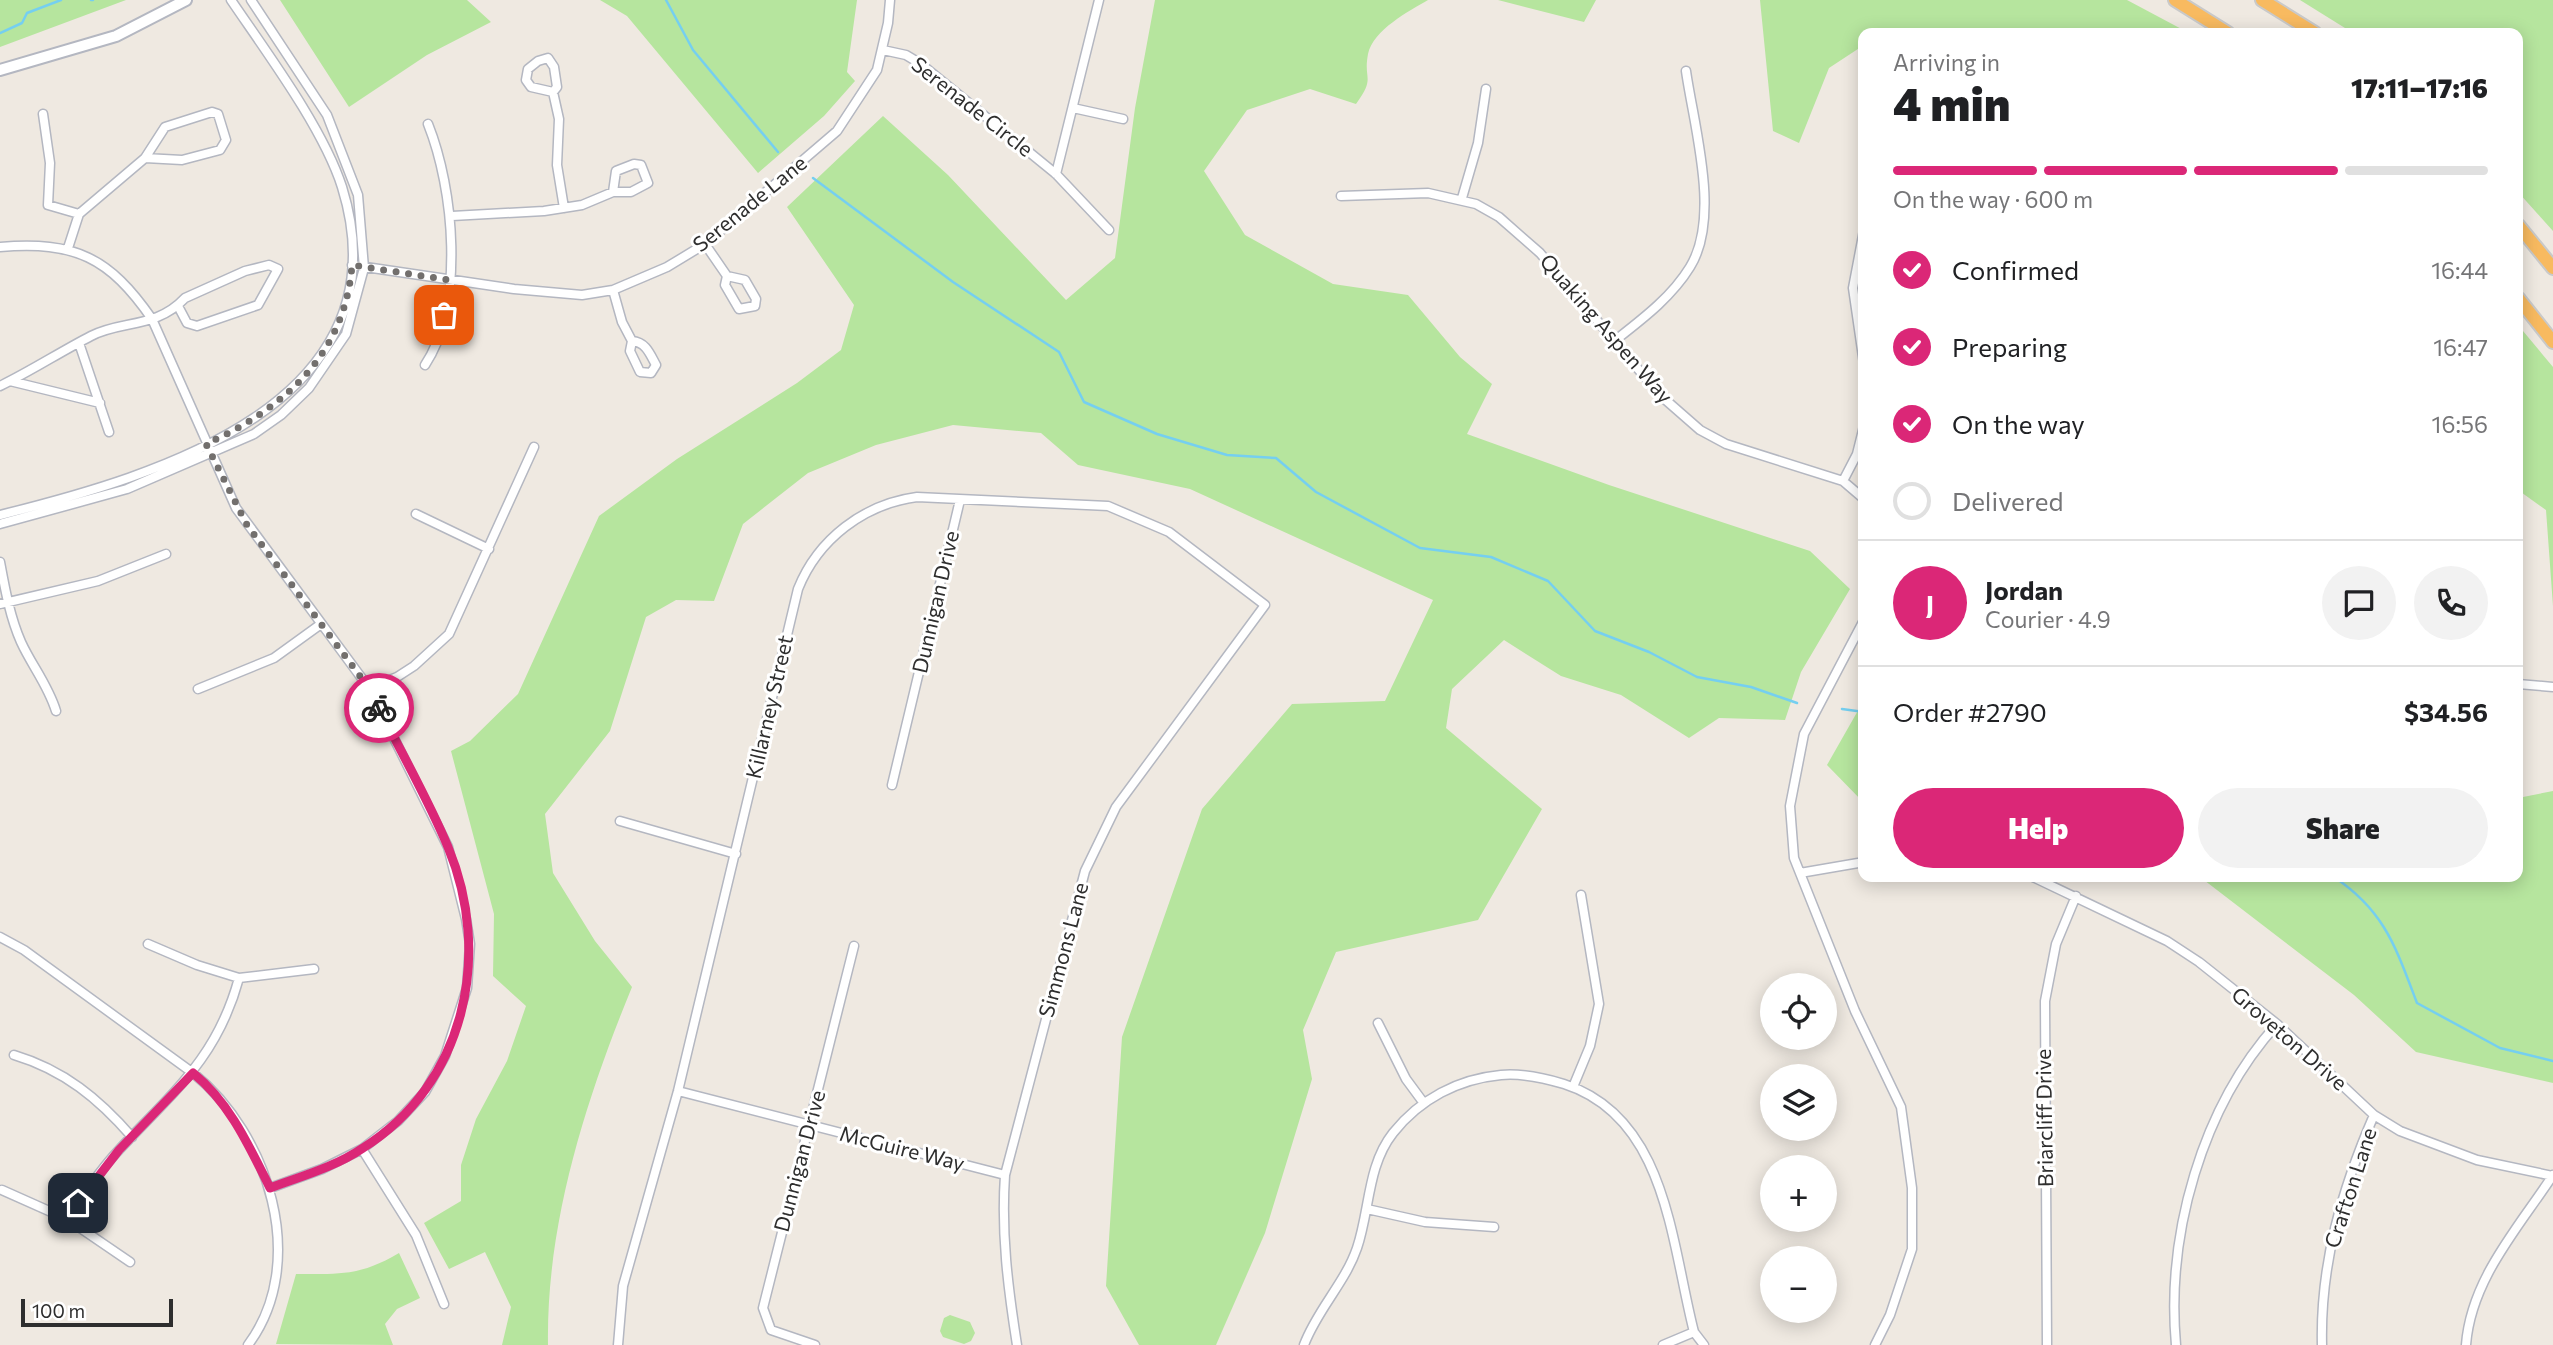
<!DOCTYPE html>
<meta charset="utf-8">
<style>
:root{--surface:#fff;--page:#f2f2f2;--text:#202124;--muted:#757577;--line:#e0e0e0;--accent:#db2777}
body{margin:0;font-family:Commissioner,sans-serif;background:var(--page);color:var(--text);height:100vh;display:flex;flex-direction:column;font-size:26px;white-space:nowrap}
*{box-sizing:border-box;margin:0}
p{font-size:23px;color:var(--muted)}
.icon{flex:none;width:38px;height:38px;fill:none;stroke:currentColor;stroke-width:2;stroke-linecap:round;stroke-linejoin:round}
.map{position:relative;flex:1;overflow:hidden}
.side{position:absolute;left:1858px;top:28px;width:665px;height:854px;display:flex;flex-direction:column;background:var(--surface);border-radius:14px;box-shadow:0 4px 18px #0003}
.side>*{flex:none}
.controls{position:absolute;left:1760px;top:973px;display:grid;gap:14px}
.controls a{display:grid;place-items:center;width:77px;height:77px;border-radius:50%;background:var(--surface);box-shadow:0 4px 18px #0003;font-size:35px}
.scale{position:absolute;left:21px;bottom:18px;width:152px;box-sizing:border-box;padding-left:7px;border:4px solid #2e2e2e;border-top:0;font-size:19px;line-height:24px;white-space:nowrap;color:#2e2e2e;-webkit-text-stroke:5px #fff;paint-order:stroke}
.pin{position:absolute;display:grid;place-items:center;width:60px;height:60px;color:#fff;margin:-30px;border-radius:14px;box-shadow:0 4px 10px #0006}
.courier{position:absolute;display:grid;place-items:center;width:70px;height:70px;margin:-35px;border:5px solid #db2777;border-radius:50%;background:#fff;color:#222;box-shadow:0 2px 9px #0007}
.overview em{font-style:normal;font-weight:800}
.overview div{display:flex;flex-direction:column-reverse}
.overview{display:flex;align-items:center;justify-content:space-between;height:119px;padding:0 35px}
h1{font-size:46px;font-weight:800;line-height:52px}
.bar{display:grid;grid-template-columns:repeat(4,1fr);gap:10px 7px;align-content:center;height:84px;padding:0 35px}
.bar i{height:9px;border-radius:5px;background:var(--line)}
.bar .selected{background:var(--accent)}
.bar p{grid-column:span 4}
.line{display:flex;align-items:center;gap:18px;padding:0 35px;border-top:2px solid var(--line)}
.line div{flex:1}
.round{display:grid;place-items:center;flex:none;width:74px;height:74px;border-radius:37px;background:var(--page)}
ol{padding:0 35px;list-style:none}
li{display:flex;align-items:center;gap:21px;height:77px}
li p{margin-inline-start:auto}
li .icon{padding:7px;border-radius:50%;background:var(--accent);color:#fff;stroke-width:4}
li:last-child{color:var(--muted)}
li i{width:38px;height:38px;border:4px solid var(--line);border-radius:50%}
.button{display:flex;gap:14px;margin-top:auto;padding:14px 35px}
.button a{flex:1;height:80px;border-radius:42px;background:var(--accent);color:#fff;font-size:28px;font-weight:800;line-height:80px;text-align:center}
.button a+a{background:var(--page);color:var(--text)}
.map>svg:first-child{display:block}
</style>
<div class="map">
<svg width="2553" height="1345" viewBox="0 0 2553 1345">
<rect width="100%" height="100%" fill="#efe9e1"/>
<path fill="#b6e59e" d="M0 0H126L0 47Z
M280 0H467L491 22 427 55 349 107Z
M600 0H857L847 72 855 81 824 116 758 173 627 16Z
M1155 0H1428C1409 11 1373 30 1368 54 1363 81 1376 76 1356 104L1310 89 1247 110 1204 171 1245 235 1333 284 1408 295 1460 357 1492 384 1467 434 1609 485 1810 551 1850 589 1801 672 1785 720 1719 718 1689 738 1621 695 1561 676 1504 640 1452 689 1446 728 1542 809 1478 920 1336 952 1303 1030 1312 1079 1265 1233 1216 1345H1139L1106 1286 1122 1037 1202 809 1292 704 1385 701 1433 600 1190 489 1078 465 1041 433 953 425 876 445 808 473 743 524 714 601 676 600 646 617 610 731 545 814 553 873 595 941 632 987C586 1099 546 1223 548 1345H502L511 1307 485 1252 449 1269 424 1223 461 1201V1165L476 1119 507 1061 526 1006 493 976 494 914 451 751 470 741 518 694 599 516 677 459 797 383 841 350 854 305 787 207 883 116 948 175 1066 300 1115 258 1135 108Z
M1498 0H1596L1584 22Z
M1760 0H2127L2189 33H1864V45L1829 68 1799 143 1773 131Z
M2300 0H2553V231L2518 192V33H2353Z
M2518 325 2553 367V606L2546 510 2518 490Z
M1864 700V803L1827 765Z
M2553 791V1083L2416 1052 2354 995 2200 877H2518V798Z
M399 1253 420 1298 397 1309 385 1324 393 1345 276 1344 296 1274C341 1274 360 1276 399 1253Z
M950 1315 970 1322 975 1333 971 1341 964 1344 943 1337 940 1331 944 1318Z"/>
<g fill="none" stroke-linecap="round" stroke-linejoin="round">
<path stroke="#75cff0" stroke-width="2.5" d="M91 0H93
M666 0 693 50 778 152
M0 33 22 23 27 13 61 0
M813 178 953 282 1059 352 1084 402 1157 434 1227 455 1276 458 1316 492 1420 548 1491 557 1548 581 1595 631 1649 652 1697 677 1751 687 1797 703
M1842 709 1864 712
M2334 877C2385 911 2396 948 2417 1003L2500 1048 2553 1061"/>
<defs>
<path id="minor" d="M883 50 906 55 921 64 1056 174 1109 230
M553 92 531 87 526 80 528 69 538 61 548 58 554 67 557 87 553 92 559 119 557 165 564 208
M1073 108 1123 119
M43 114 50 163 48 205 79 214
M1056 174 1099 0
M1341 196 1428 193 1476 204 1499 217 1540 253 1660 395 1700 430 1726 444 1843 481 1864 499
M1462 198 1478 143 1486 89
M452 216 544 211 582 205 613 192H631L648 183 641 165 634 164 616 171 613 192
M1864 230 1853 288 1864 364
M705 244 727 276 725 285 739 309 755 306 756 299 745 280 727 276
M0 247C75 241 109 257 152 319L236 508 369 688 448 847 466 919 470 944 467 988 445 1056 425 1092 398 1121 362 1149 322 1169 270 1188
M68 248 79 214 145 158 165 127 212 112 218 114 226 140 220 150 182 160 145 158
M352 265 514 289 582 295 613 290 667 267 705 244 837 131 877 70 888 23 890 0
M613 290 622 322 632 341C646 342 650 354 656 365L651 373 640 372 630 351 632 341
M1613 342C1641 320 1671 298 1690 267 1721 217 1694 127 1686 71
M79 343 109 432
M425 365C465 304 454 189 428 124
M10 381 100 403
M0 386C31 371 60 352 91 336 121 320 156 329 185 298L245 271 269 265 278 269 258 305 197 326 187 323 178 306
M1843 481 1857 454 1864 426
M416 514 489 549
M0 515C157 476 409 403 342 187 323 128 267 53 231 0
M0 524 127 489 254 434 281 415 309 388 346 334 364 268 358 195 327 115 251 0
M0 562C5 589 10 617 21 642 32 666 48 685 56 711
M0 604 98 581 166 554
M1864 620 1804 734 1790 806 1794 858 1855 1011 1901 1107 1912 1188V1249L1890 1315 1875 1345
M2518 684 2553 687
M369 688 397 677 414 666 449 634 534 447
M198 689 274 658 321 624
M892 785 960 500
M620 821 736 854
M1800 873 1864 862
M2033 877 2167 941 2199 962 2277 1024 2374 1115 2400 1131 2477 1160 2553 1176
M0 937 24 950 193 1073C268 1133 310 1262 248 1345
M148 944 197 965 239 978 314 969
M1378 1023 1406 1079 1423 1102
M14 1055C64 1070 99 1099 132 1137
M1573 1087 1590 1046 1599 1004 1581 895
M678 1091 1005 1175
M362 1149 416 1235 444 1304
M2 1190 67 1219 130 1262
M1367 1209 1425 1222 1494 1227
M67 1219C83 1196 99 1171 118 1151 172 1093 217 1059 239 978
M618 1345 623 1286 678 1091 798 589C818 539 864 504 917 497L1108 506 1169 532 1265 605 1116 807 1085 871 1005 1175C1001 1233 1008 1288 1017 1345
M815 1345 771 1330 763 1308 854 946
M1304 1345C1317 1310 1345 1283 1357 1248 1370 1210 1367 1166 1393 1133 1420 1099 1458 1079 1501 1075 1522 1073 1544 1078 1564 1084 1667 1117 1671 1243 1694 1332L1704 1345
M1663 1345 1694 1332
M2047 1345 2045 1001 2056 944 2076 896
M2176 1345C2166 1234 2202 1107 2277 1024
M2322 1345C2320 1264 2342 1189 2374 1115
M2466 1345C2471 1279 2519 1227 2553 1175"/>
<path id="secondary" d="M0 70 116 36 186 0"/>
<path id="trunk" d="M2175 0 2228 33
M2262 0 2315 33
M2518 225 2553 268
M2518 298 2553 342"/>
</defs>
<use href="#minor" stroke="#b4b7c1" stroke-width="11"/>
<use href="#secondary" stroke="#b4b7c1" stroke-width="14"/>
<use href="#trunk" stroke="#c9c9c9" stroke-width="16"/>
<use href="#minor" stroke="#fff" stroke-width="8"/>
<use href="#secondary" stroke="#fff" stroke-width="10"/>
<use href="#trunk" stroke="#f8ba60" stroke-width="12"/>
</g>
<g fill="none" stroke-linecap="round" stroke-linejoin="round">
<path stroke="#726f6d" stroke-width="7" stroke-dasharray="0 12.6" d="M379 708 369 688 247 525 206 444C283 409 345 355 352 265L449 280 444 315"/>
<path stroke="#db2777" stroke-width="9" d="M78 1203 119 1150 193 1073C230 1103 249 1146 270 1188 302 1176 335 1167 363 1148 465 1084 493 955 448 847 428 799 402 754 379 708"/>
</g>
<g text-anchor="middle" stroke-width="6" stroke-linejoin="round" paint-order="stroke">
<g font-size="21" fill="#2e2e2e" stroke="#fff">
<text transform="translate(972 107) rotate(38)" y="7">Serenade Circle</text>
<text transform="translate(750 204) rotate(-39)" y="7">Serenade Lane</text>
<text transform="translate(1606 329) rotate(49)" y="7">Quaking Aspen Way</text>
<text transform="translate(936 602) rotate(-77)" y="7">Dunnigan Drive</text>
<text transform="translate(770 707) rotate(-77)" y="7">Killarney Street</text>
<text transform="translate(1064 950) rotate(-75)" y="7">Simmons Lane</text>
<text transform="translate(2289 1039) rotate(41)" y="7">Groveton Drive</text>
<text transform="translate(2045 1118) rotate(-91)" y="7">Briarcliff Drive</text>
<text transform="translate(902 1149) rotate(14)" y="7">McGuire Way</text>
<text transform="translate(800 1161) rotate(-75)" y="7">Dunnigan Drive</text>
<text transform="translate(2351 1188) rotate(-72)" y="7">Crafton Lane</text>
</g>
</g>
</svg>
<div class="controls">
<a><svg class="icon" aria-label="locate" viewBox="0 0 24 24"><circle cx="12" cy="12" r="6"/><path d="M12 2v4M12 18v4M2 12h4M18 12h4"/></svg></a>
<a><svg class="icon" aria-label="layers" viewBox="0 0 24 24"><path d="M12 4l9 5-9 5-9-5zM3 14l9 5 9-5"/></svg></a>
<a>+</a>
<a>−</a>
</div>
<div class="scale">100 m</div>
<div class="pin" style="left:444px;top:315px;background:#ea580c"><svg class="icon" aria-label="bag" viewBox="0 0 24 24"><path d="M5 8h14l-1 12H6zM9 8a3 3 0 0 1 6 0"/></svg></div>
<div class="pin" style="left:78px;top:1203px;background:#1f2937"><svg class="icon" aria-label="home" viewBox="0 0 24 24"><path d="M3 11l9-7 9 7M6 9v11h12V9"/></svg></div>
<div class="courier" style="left:379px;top:708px"><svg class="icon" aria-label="bike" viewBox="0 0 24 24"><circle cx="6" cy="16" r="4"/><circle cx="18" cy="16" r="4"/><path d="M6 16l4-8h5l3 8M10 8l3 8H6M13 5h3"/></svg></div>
<section class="side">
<div class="overview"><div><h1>4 min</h1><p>Arriving in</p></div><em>17:11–17:16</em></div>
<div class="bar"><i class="selected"></i><i class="selected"></i><i class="selected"></i><i></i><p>On the way · 600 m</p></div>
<ol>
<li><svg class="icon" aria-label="check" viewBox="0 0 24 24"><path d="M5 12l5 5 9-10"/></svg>Confirmed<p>16:44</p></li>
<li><svg class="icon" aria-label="check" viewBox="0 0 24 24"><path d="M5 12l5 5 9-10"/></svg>Preparing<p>16:47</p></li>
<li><svg class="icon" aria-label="check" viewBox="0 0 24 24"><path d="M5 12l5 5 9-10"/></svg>On the way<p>16:56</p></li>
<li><i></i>Delivered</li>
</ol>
<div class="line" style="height:126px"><b class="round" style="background:var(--accent);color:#fff">J</b><div><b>Jordan</b><p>Courier · 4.9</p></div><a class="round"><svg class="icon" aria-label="chat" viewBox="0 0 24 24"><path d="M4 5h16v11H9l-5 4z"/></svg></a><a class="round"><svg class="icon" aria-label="phone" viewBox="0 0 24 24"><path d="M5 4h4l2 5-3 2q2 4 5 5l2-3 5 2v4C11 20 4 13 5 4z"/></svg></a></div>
<div class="line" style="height:91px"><div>Order #2790</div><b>$34.56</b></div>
<div class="button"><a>Help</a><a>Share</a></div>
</section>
</div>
